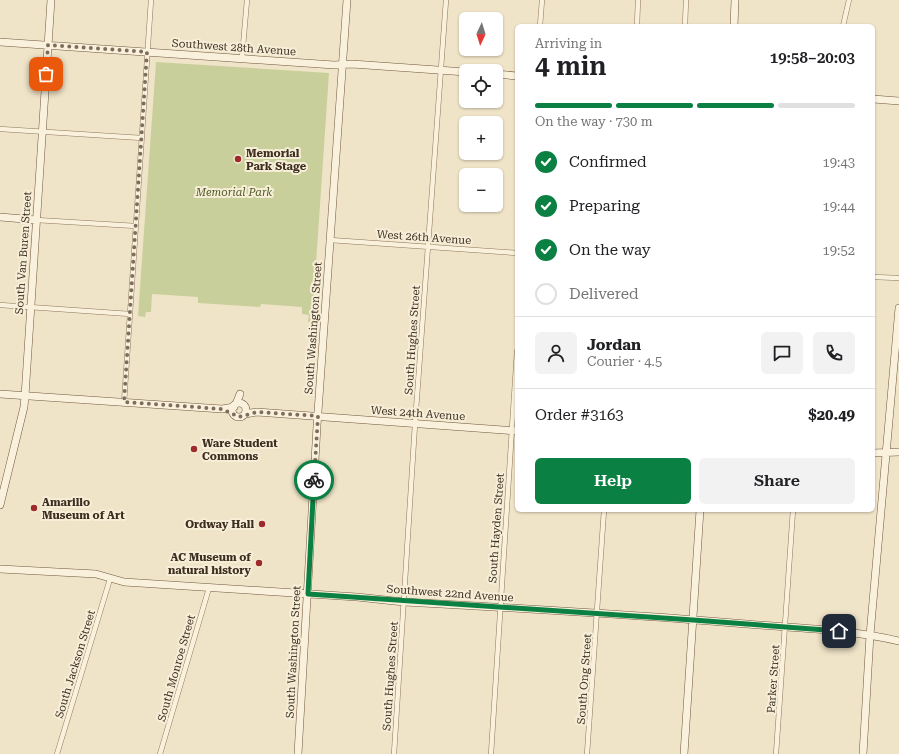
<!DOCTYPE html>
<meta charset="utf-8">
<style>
:root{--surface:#fff;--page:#f2f2f2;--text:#202124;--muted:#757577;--line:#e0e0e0;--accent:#0b8043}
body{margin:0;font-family:"Roboto Serif",serif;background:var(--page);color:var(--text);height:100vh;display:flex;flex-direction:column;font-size:15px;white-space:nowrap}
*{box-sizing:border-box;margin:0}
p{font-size:13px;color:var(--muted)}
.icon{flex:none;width:22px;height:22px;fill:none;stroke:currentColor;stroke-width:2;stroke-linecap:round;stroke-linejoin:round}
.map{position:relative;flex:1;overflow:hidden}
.side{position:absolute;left:515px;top:24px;width:360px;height:488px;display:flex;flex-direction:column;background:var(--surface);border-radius:6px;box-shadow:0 1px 3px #0004}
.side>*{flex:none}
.needle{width:26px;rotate:184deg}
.tools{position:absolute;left:459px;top:12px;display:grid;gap:8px}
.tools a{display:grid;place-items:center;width:44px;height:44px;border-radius:6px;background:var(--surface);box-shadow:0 1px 3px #0004;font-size:20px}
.pin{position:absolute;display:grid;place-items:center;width:34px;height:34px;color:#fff;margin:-17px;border-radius:8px;box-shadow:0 2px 6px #0006}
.courier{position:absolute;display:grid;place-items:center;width:40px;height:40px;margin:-20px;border:3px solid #0b8043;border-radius:50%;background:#fff;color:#222;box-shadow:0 1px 5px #0007}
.overview em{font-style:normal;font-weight:600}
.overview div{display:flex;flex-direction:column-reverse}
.overview{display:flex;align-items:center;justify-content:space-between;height:68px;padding:0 20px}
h1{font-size:26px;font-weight:600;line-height:30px}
.bar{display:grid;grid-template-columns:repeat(4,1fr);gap:6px 4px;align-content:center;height:48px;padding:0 20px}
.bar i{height:5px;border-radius:3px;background:var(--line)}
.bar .selected{background:var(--accent)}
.bar p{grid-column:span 4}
.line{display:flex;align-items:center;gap:10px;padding:0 20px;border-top:1px solid var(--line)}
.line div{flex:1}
.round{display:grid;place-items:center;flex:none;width:42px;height:42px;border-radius:6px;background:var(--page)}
ol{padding:0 20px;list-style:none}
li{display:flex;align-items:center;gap:12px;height:44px}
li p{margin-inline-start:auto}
li .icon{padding:4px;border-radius:50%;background:var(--accent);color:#fff;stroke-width:4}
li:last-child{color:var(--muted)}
li i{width:22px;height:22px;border:2px solid var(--line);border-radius:50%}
.button{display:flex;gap:8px;margin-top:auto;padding:8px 20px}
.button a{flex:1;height:46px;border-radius:6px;background:var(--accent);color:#fff;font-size:16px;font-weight:600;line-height:46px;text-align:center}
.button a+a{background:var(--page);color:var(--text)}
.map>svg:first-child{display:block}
</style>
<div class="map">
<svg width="899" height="754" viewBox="0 0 899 754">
<rect width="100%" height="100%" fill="#f0e4c8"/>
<path fill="#c9cf9b" d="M156 62 329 73 312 322H308L309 315 302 314V307L261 304 260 307 198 303V297L152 294 151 312H146L145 317 138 316Z"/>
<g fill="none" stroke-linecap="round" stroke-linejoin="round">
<defs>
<path id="street" d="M540 26 542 0
M637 26 638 0
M685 26 686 0
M843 26 849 0
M242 58 247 0
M0 129 142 138
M36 220 136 226
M330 240 517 253
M873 277 899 278
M0 305 130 314
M124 403 151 0
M57 754 110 579
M160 754 209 588
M394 754 415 424 446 0
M491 754 517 351
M587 754 604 510
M776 754 793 510"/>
<path id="secondary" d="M734 26 735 0
M0 42 334 65 352 64 466 72
M496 74 517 76
M873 99 899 101
M0 217 36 220
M0 394 222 409 234 407
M232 410a7 7 0 1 1 14 0a7 7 0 1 1-14 0Z
M236 404 240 394
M245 414 257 412 517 431
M873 453 899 452
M0 505 24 407 25 396 51 0
M0 569 96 574 124 582 357 597 404 602C514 608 624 614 734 623 789 628 845 628 899 641
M298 754 317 426 347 0
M684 754 700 510
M863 754 870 635 899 308"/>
</defs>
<use href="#street" stroke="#8d765c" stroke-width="5.5"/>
<use href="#secondary" stroke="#6f573f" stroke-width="8"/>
<use href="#street" stroke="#faf1dc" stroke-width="4.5"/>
<use href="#secondary" stroke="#faf1dc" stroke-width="7"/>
</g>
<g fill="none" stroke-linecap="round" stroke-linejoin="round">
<path stroke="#7c6e5b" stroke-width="4" stroke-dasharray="0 7.2" d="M46 74 48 45 147 52 124 402 222 409 239 417 257 412 318 416 314 480"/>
<path stroke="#0b8043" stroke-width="5" d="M314 480 308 594 693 620 839 631"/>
</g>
<g fill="#9e2a2b" stroke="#f7eed8" stroke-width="1.5">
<circle cx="238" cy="159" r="4"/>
<circle cx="194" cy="449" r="4"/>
<circle cx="34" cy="508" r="4"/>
<circle cx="262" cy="524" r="4"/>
<circle cx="259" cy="563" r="4"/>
</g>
<g text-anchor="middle" stroke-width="4" stroke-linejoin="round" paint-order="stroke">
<g font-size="11" fill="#3d2e20" stroke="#f7eed8">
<text transform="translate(234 47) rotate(4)" y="4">Southwest 28th Avenue</text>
<text transform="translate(424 237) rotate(4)" y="4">West 26th Avenue</text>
<text transform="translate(23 253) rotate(-86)" y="4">South Van Buren Street</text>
<text transform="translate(313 328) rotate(-86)" y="4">South Washington Street</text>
<text transform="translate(412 340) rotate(-86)" y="4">South Hughes Street</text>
<text transform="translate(418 413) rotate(4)" y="4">West 24th Avenue</text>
<text transform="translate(496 528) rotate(-86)" y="4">South Hayden Street</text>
<text transform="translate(450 593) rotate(4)" y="4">Southwest 22nd Avenue</text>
<text transform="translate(293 652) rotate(-87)" y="4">South Washington Street</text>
<text transform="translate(75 664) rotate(-73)" y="4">South Jackson Street</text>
<text transform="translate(176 668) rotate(-74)" y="4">South Monroe Street</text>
<text transform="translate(390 676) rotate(-86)" y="4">South Hughes Street</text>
<text transform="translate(584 679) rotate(-86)" y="4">South Ong Street</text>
<text transform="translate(773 679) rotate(-86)" y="4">Parker Street</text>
</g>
<g font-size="11" font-weight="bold" fill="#3d2e20" stroke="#f7eed8" text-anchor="start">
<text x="246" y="157">Memorial<tspan x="246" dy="13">Park Stage</tspan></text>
<text x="202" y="447">Ware Student<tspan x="202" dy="13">Commons</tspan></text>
<text x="42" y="506">Amarillo<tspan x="42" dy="13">Museum of Art</tspan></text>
<text x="254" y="528" text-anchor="end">Ordway Hall</text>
<text x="251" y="561" text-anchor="end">AC Museum of<tspan x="251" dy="13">natural history</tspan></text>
</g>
<g font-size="11" font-style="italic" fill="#4d5a26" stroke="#f7eed8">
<text x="234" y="196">Memorial Park</text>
</g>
</g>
</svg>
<div class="tools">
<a><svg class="needle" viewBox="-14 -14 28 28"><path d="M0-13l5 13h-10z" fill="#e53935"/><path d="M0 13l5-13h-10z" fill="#757577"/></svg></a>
<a><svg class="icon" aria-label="locate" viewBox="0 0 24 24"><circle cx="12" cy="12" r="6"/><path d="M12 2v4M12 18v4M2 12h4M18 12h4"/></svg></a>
<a>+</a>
<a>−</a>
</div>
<div class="pin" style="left:46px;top:74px;background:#ea580c"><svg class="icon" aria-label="bag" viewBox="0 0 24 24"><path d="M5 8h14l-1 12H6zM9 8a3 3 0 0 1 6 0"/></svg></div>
<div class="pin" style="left:839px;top:631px;background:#1f2937"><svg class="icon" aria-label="home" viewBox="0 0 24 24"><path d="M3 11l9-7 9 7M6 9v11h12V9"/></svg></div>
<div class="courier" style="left:314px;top:480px"><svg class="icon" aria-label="bike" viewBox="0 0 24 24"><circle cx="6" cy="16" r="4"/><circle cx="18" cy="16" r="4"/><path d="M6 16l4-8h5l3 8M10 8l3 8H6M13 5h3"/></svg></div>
<section class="side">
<div class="overview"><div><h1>4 min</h1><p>Arriving in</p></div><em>19:58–20:03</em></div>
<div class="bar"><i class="selected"></i><i class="selected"></i><i class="selected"></i><i></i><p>On the way · 730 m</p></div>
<ol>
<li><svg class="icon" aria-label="check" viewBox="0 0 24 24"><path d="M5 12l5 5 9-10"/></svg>Confirmed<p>19:43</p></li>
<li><svg class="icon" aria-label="check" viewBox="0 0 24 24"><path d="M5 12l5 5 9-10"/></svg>Preparing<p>19:44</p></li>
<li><svg class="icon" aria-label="check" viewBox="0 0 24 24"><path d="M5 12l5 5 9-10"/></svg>On the way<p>19:52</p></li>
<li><i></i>Delivered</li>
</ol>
<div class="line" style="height:72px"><a class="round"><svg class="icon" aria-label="person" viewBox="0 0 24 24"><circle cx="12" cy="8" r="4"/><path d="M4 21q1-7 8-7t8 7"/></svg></a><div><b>Jordan</b><p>Courier · 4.5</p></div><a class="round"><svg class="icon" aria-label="chat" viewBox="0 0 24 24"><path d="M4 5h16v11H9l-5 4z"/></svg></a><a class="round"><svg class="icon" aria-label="phone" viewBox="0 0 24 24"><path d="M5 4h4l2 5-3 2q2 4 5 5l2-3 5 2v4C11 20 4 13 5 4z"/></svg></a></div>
<div class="line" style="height:52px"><div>Order #3163</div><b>$20.49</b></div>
<div class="button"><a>Help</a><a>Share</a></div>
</section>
</div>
